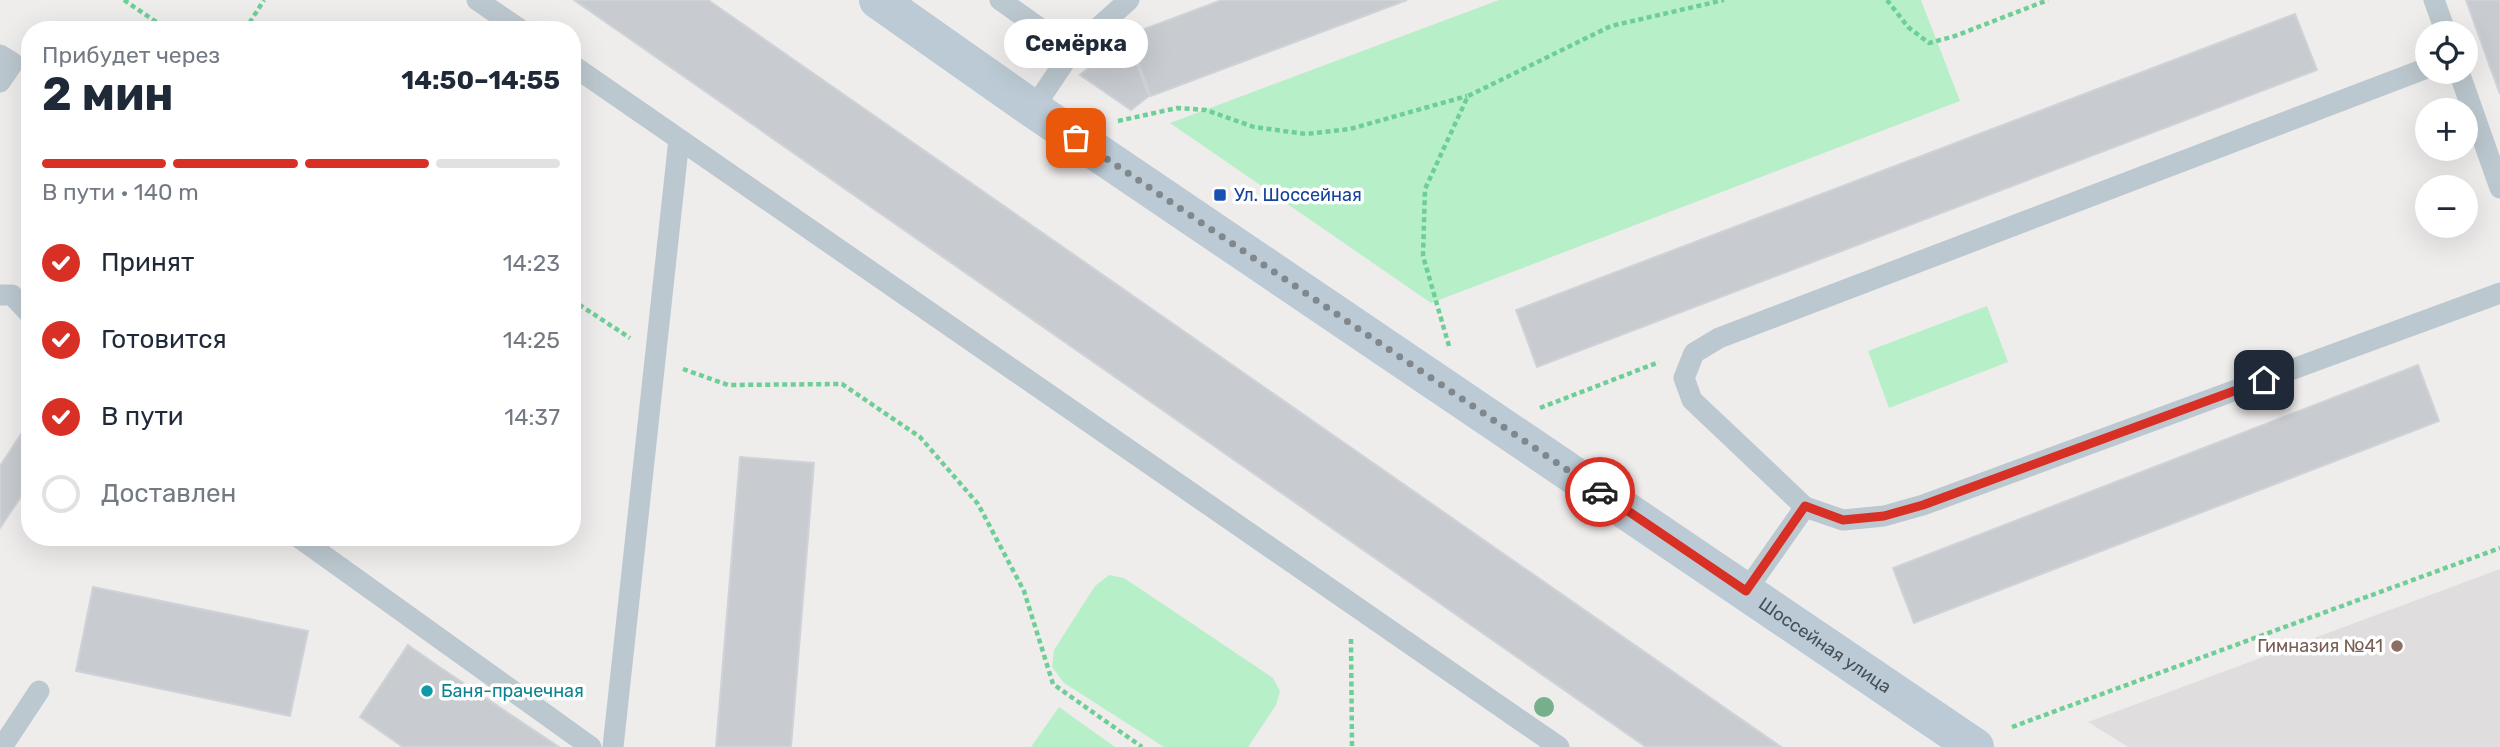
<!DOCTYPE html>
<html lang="ru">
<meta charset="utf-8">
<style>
:root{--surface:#fff;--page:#f6f6f7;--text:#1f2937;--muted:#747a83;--line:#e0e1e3;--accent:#d93025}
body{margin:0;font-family:Rubik,sans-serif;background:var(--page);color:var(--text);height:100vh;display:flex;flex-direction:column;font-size:26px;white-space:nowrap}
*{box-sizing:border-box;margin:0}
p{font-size:23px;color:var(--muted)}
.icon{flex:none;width:38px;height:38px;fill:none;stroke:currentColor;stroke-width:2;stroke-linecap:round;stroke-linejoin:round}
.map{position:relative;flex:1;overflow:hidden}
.panel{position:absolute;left:21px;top:21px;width:560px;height:525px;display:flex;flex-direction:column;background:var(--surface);border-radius:28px;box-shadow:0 7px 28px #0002}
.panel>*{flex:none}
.buttons{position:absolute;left:2415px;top:21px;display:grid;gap:14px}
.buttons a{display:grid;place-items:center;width:63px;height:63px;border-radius:50%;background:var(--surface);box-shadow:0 7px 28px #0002;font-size:35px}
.pin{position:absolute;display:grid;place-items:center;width:60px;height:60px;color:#fff;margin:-30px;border-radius:14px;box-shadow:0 4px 10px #0006}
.courier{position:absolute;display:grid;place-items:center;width:70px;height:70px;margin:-35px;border:5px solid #d93025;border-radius:50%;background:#fff;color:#222;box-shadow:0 2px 9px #0007}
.bubble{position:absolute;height:49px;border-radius:24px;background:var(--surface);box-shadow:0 7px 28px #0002;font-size:23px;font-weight:700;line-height:49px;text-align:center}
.head em{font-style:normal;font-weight:700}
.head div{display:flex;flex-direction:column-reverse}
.head{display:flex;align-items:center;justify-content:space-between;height:119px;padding:0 21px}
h1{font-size:46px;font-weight:700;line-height:52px}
.bar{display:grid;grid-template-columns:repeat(4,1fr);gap:10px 7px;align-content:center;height:84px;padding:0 21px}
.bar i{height:9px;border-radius:5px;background:var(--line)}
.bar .selected{background:var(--accent)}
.bar p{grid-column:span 4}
ol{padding:0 21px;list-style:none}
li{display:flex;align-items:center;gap:21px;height:77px}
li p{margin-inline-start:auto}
li .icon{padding:7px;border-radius:50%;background:var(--accent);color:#fff;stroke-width:4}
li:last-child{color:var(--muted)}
li i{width:38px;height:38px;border:4px solid var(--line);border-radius:50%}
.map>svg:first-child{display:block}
</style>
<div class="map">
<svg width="2500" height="747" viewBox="0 0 2500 747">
<rect width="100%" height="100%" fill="#efecec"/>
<path fill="#e0ddde" d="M2500 569V747H2128L2088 722Z"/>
<path fill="#b7f0c8" d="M1499 0H1921L1960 101 1431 303 1170 123Z
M1987 306 2008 362 1889 408 1868 351Z
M1109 575 1124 578 1273 678 1280 691 1276 705 1248 747H1164L1064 683 1052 667 1054 650 1095 586Z
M1059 707 1115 747H1031Z"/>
<path fill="#c8ccd1" stroke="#cfd3d8" stroke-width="2" d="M574 0H708L1781 747H1646Z
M1407 0 1151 96 1128 35 1222 0Z
M2466 0H2500V94L2490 67Z
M2295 14 2317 70 1537 367 1516 310Z
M1126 37 1149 96 1131 110 1080 75Z
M2418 365 2439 421 1914 623 1893 568Z
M572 401 580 402 575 472H572Z
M25 428 30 431V483L0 528V466Z
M740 457 814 463 791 747H716Z
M93 587 308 631 290 716 76 671Z
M408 645 438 666 559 747H403L360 717Z"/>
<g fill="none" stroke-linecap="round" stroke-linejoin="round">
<path stroke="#6ecf96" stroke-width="4.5" stroke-dasharray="5 3.5" stroke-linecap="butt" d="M124 0 168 30
M1887 0 1908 27 1929 43 1955 36 2048 0
M245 30 264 0
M1118 121 1177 108 1206 110 1254 127 1306 134 1350 129 1467 96
M572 300 630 338
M1449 346 1423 256 1425 189 1468 96 1611 26 1724 0
M683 369 728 385 842 384 920 437 978 504 1024 591 1053 684 1142 747
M1540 408 1659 362
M1351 639 1352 747
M2012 727 2500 548"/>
<path stroke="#bcc8cf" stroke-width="21" d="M477 0 521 30
M1000 0 1072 51
M2434 0 2446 33
M0 55 13 63 0 82
M572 65 1559 747
M2459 72 2500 188
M1033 109 1072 51 1129 0
M0 295H12L30 314
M1805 507 1692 400 1684 378 1694 353 1719 338 2427 68
M298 537 591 747
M1746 591 1805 507 1843 520 1884 516 1923 505 2500 293
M2 747 39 691
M613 747 679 139"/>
<path stroke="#bbcad4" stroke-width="38" id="s1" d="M878 0 1033 109 1975 747"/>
</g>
<circle fill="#76af8c" cx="1544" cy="707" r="10"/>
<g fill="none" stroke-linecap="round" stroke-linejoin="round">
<path stroke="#80878d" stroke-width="7" stroke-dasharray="0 12.6" d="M1076 138 1600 492"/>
<path stroke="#d93025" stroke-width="9" d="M1600 492 1746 591 1805 506 1843 520 1884 516 1923 505 2264 380"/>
</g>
<rect fill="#1a4fb4" stroke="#fff" stroke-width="2.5" x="1213" y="188" width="14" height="14" rx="3.5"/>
<circle fill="#8d6e63" stroke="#fff" stroke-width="2.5" cx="2397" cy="646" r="7"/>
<circle fill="#0f9aa8" stroke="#fff" stroke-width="2.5" cx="427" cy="691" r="7"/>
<g text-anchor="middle" stroke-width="7" stroke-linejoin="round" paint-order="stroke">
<g font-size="18" fill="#164399" stroke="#fff" text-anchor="start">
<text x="1234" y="201">Ул. Шоссейная</text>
</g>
<g font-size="18" fill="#44515a" stroke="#fff">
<text dy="6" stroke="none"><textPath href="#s1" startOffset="1146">Шоссейная улица</textPath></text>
</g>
<g font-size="18" fill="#785e54" stroke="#fff" text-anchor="end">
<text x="2383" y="652">Гимназия №41</text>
</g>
<g font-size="18" fill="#0d838f" stroke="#fff" text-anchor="start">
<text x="441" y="697">Баня-прачечная</text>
</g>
</g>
</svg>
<div class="buttons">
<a><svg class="icon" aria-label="locate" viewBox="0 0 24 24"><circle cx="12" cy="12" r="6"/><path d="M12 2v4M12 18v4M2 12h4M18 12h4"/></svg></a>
<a>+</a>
<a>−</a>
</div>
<div class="pin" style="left:1076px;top:138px;background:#ea580c"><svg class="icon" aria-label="bag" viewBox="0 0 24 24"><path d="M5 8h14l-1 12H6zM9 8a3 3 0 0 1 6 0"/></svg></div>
<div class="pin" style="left:2264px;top:380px;background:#1f2937"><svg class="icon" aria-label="home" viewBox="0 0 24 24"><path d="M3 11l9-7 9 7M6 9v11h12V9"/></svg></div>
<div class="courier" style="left:1600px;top:492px"><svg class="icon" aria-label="car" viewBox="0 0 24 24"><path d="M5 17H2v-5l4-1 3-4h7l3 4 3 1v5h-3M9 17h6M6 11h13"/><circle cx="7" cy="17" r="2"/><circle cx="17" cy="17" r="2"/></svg></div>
<div class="bubble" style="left:1004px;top:19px;width:144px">Семёрка</div>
<section class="panel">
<div class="head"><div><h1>2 мин</h1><p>Прибудет через</p></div><em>14:50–14:55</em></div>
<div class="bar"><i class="selected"></i><i class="selected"></i><i class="selected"></i><i></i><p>В пути · 140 m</p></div>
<ol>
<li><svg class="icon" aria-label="check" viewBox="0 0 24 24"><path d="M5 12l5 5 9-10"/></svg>Принят<p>14:23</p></li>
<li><svg class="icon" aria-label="check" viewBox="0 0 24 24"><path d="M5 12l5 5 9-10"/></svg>Готовится<p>14:25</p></li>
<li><svg class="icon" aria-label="check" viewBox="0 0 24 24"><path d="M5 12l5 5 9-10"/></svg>В пути<p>14:37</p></li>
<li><i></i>Доставлен</li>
</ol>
</section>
</div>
